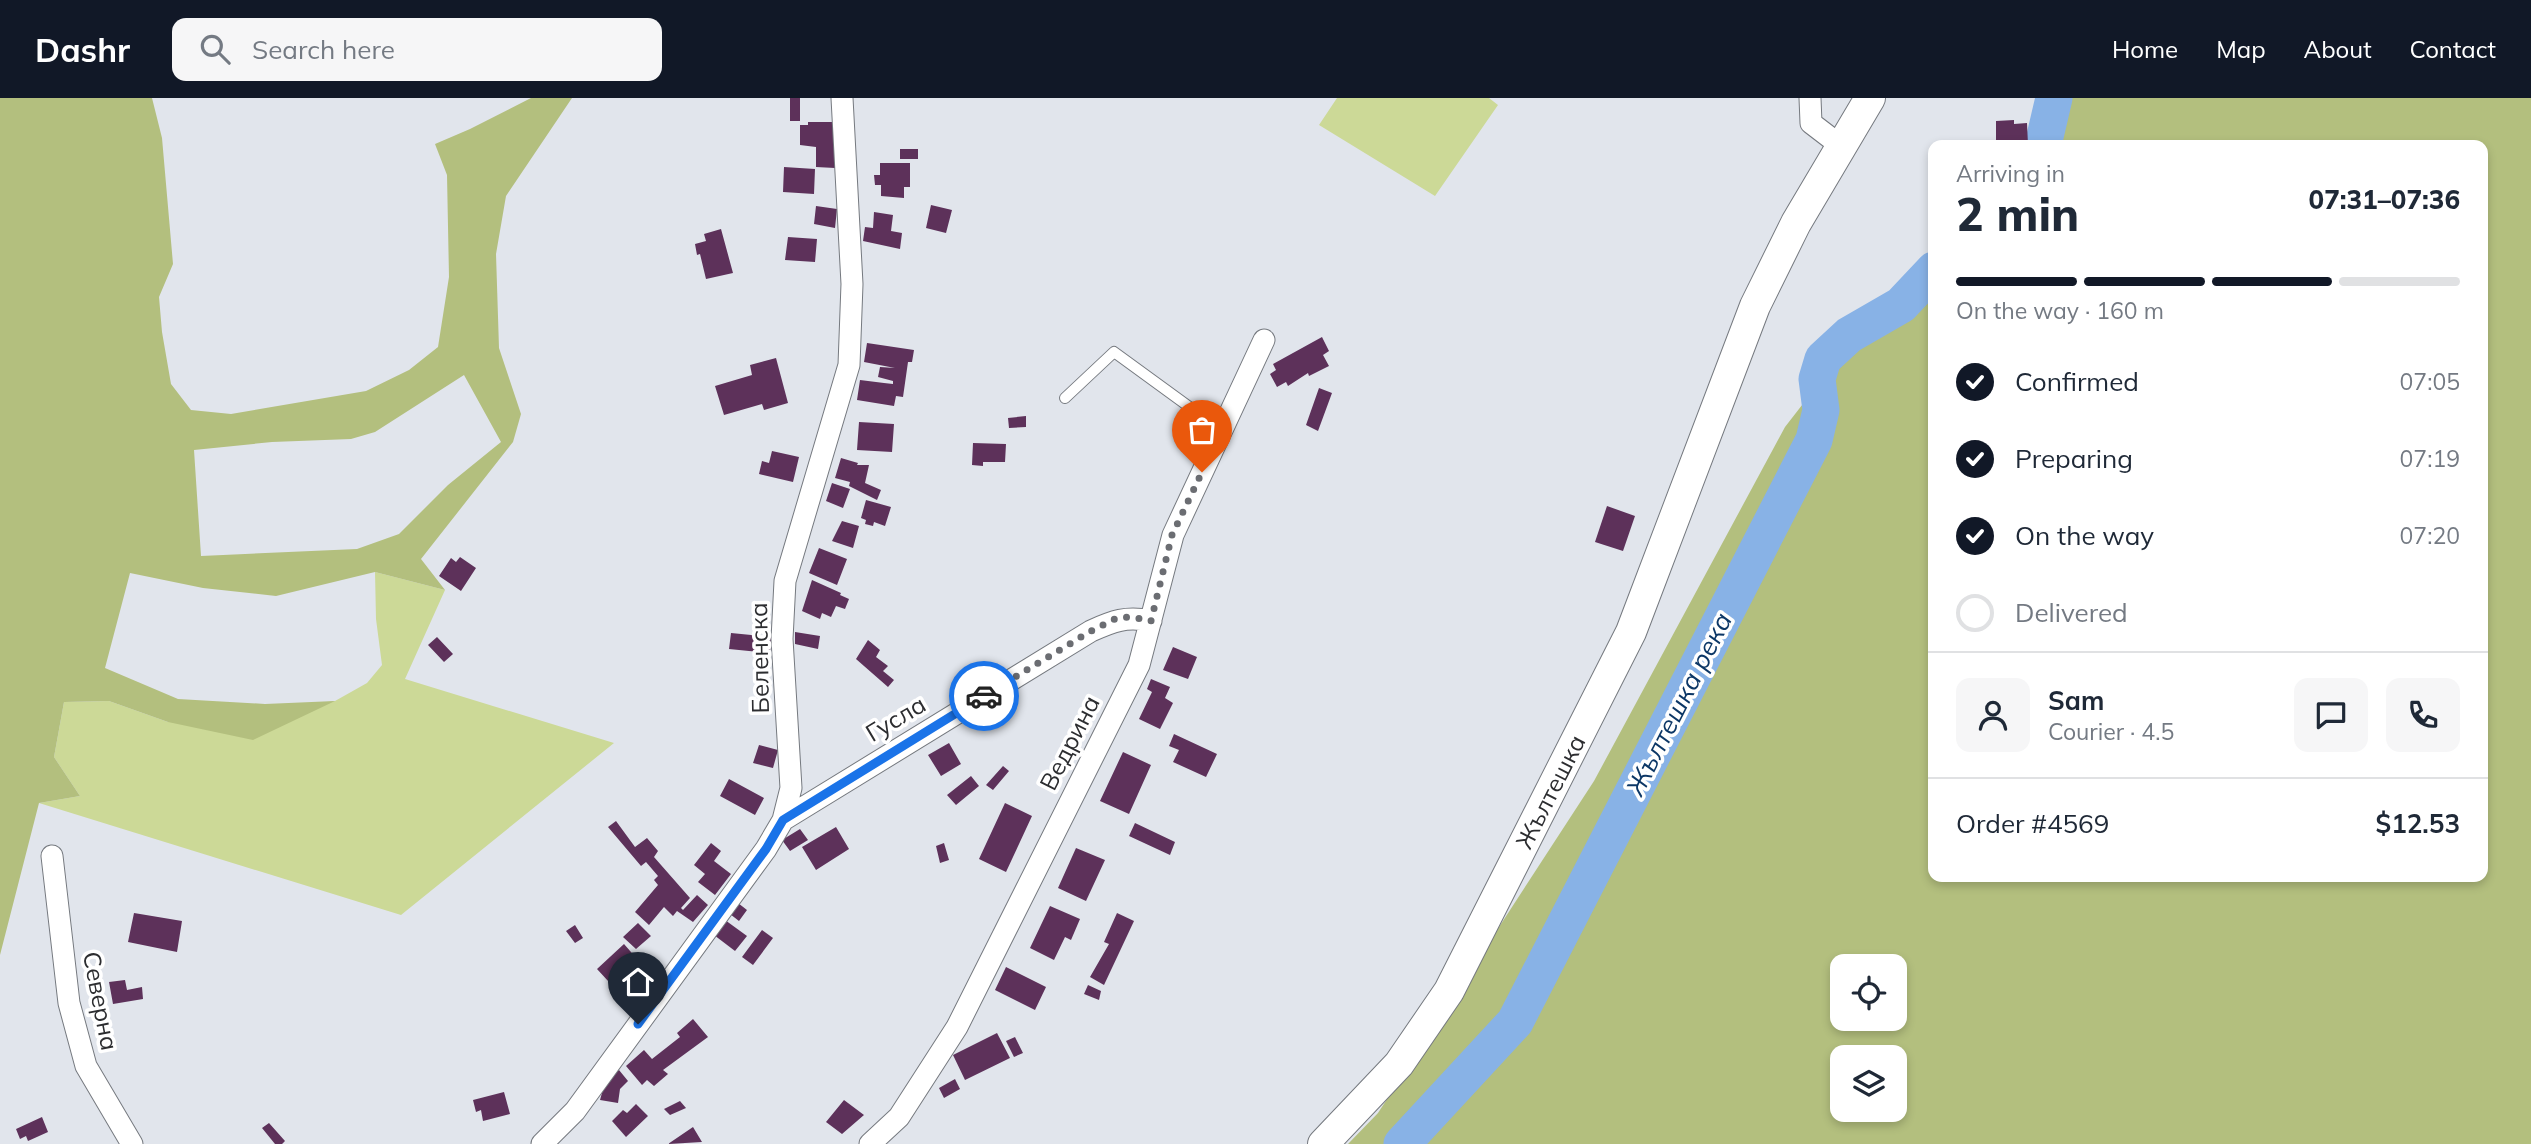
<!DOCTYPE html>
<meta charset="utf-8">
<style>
:root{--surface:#fff;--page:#f6f6f7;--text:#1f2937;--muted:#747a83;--line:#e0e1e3;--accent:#111827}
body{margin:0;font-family:Mulish,sans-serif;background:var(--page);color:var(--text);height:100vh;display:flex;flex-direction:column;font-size:26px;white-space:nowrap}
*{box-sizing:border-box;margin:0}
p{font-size:23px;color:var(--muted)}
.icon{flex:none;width:38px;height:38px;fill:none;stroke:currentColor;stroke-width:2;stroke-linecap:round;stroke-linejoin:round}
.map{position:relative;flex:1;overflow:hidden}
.panel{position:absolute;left:1928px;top:42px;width:560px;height:742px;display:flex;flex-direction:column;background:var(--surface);border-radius:14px;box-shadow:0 4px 10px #0003}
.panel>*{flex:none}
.fabs{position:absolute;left:1830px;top:856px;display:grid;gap:14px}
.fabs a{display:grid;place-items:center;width:77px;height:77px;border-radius:14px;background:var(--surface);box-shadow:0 4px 10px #0003;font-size:35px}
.pin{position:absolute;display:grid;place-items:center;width:60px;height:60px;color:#fff;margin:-72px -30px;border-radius:50% 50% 50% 0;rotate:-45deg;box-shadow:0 0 7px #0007}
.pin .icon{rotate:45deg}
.courier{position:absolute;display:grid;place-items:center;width:70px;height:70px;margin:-35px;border:5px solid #1a73e8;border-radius:50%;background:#fff;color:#222;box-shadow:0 2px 9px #0007}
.head em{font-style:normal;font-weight:800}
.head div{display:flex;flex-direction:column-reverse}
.head{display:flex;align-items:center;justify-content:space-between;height:119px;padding:0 28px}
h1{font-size:46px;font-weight:800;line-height:52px}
.bar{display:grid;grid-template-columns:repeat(4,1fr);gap:10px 7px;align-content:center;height:84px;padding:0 28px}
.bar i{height:9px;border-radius:5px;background:var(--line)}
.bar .active{background:var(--accent)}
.bar p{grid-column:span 4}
.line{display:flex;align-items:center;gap:18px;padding:0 28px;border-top:2px solid var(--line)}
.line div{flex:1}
.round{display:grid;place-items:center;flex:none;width:74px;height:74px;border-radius:14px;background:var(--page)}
ol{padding:0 28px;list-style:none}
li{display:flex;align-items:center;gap:21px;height:77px}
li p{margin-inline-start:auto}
li .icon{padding:7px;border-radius:50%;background:var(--accent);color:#fff;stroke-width:4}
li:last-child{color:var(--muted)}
li i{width:38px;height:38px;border:4px solid var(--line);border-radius:50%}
header{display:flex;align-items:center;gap:42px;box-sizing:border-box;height:98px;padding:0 35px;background:var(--accent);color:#fff}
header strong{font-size:33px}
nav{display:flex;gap:38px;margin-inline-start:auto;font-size:24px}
.search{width:490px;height:63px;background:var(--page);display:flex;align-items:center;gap:18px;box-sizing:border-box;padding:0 24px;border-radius:14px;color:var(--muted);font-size:26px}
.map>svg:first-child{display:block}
</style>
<header>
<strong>Dashr</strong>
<div class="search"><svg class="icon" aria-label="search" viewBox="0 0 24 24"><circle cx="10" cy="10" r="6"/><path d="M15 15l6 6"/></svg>Search here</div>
<nav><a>Home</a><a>Map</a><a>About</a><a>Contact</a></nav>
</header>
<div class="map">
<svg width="2531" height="1046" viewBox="0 0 2531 1046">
<rect width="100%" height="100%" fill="#e1e5ec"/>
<path fill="#ccd997" d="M1337 0H1489L1498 7 1435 98 1319 27Z
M375 474 445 492 405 581 614 645 401 817 39 705 80 698 54 659 64 604 109 603 168 624 335 603 367 585 382 567 376 521Z"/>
<path fill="#b3bf7e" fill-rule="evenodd" d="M0 0H152L162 40 173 166 159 199 162 234 171 286 191 312 231 316 366 293 409 272 438 249 449 179 447 77 435 46 470 31 531 0H572L506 98 496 156 499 250 521 316 513 344 421 461 445 492 375 474 276 498 203 490 130 475 105 570 178 601 265 606 335 603 253 642 168 624 109 603 64 604 54 659 80 698 39 705 0 857ZM464 277 501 344 448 387 399 436 357 451 201 458 194 352 272 344 351 341 375 334Z
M2063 0H2531V1046H1348L1378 1015 1594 683 1785 329 1861 231 1934 150V779H2483V47H2038L2051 35ZM1843 868H1895V920H1843ZM1843 959H1895V1012H1843Z"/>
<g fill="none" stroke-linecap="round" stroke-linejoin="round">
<path stroke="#88b2e6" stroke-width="37" d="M2043 47 2054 0
M1402 1046 1515 924 1814 342 1821 312 1817 281 1823 261 1849 237 1901 207 1934 172"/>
</g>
<path fill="#5d315a" d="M790 0H800V23H790Z
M2014 22V26L2027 25 2028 47H1996V23Z
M808 24H836L835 70 816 69V49L800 47V27H808Z
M900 51H918V61H900Z
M880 65H910V89H904V100L881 98V87H875L874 77H880Z
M784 69 815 71 814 96 783 94Z
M931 107 952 112 946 135 926 130Z
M816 108 837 111 835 130 814 126Z
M874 114 893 117 891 133 902 135 900 151 863 143 865 129 873 130Z
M721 131 733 175 706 181 700 156 697 157 695 146 706 143 704 136Z
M788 139 817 141 815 164 785 162Z
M1322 239 1329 253 1323 257 1329 268 1309 278 1308 275 1288 288 1286 284 1277 289 1270 276 1276 272 1273 266Z
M867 245 914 252 912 264H908L903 299 896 298 894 308 857 302 860 282 884 285 893 286V283L878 279 880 269 895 270 864 264Z
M776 260 788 305 764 312 762 306 724 317 715 288 752 277 750 267Z
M1319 290 1332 295 1318 333 1306 327Z
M1026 318V329L1009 330 1008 320Z
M859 324 894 326 892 354 857 352Z
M973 345 1006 346 1005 364H983V368L972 367Z
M772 353 799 359 793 384 759 376 762 363 769 365Z
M841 360 858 365 857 367H869L865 385 881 392 877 402 849 388 850 384 835 380Z
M832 385 850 391 843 410 826 403Z
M866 402 891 409 885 428 874 424 873 428 865 426 866 422 861 420Z
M1607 408 1635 418 1623 453 1595 444Z
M842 423 859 428 853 450 832 443Z
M819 450 847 461 837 487 809 475Z
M460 459 476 470 461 493 439 478 451 460 456 464Z
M812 482 841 495 840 497 849 501 845 511 836 508 831 519 822 515 820 521 802 513Z
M795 534 820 538 818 551 795 546Z
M731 535 771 539 770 555 729 551Z
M437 539 453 556 444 564 428 547Z
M868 542 880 552 876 559 888 568 883 573 894 582 888 589 856 561Z
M1173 549 1197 559 1188 581 1163 572Z
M1151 581 1170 589 1165 600 1173 605 1160 631 1139 621 1152 594 1147 591Z
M1174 636 1217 656 1206 679 1173 664 1179 652 1169 648Z
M949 645 961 666 941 678 928 657Z
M759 647 778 652 773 670 753 665Z
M1123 654 1151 667 1129 716 1100 703Z
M1003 668 1009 673 993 692 986 687Z
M971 678 979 688 956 707 947 697Z
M729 681 764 700 755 717 720 698Z
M1005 705 1032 718 1006 774 979 761Z
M616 723 635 749 647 740 658 753 654 759 690 800 681 810 683 812 697 797 708 807 693 824 677 813 673 818 664 809 649 827 635 814 658 787 654 782 658 778 646 764 641 768 608 729Z
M1135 725 1175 744 1170 757 1129 738Z
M836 729 849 751 816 772 802 749Z
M800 731 808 742 790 753 782 742Z
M711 745 721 753 714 763 731 776 715 797 698 784 705 776 694 767Z
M944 745 949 762 940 765 936 748Z
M1076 750 1105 762 1086 803 1058 790Z
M738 805 747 812 739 823 730 816Z
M1050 808 1080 821 1071 842 1065 839 1054 862 1030 850Z
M134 815 182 823 177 854 128 844Z
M1117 815 1134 823 1104 887 1090 879 1109 846 1104 844Z
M725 822 747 838 735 853 714 837Z
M638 825 651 838 636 851 623 839Z
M575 827 583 840 575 845 566 833Z
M762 832 773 840 753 867 742 859Z
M624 846 644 869 634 877 637 880 620 896 597 871Z
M1006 869 1046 889 1035 912 995 892Z
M125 882 127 892 142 889 143 901 113 906 109 884Z
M1088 887 1101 893 1099 902 1084 896Z
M693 921 708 939 663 972 668 976 654 988 647 982 642 987 626 968 644 952 652 961 680 939 677 935Z
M997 935 1010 960 965 982 953 957Z
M1015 939 1023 955 1014 959 1006 943Z
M619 972 628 983 620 991 618 1005 600 1002 607 977H612Z
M955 981 960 991 944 1000 939 990Z
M504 994 510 1016 483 1023 481 1012 476 1014 473 1002Z
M844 1002 864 1017 842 1036 826 1024Z
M680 1003 686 1010 670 1017 664 1011Z
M636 1006 648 1018 626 1039 612 1023 623 1012 627 1015Z
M42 1019 48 1034 28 1043 26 1038 20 1041 16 1031Z
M269 1025 285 1043 282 1046H275L262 1030Z
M693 1029 702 1044 668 1046Z"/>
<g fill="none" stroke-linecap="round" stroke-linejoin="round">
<defs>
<path id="service" d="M1065 300 1114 254 1221 332"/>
<path id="minor" d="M1810 0 1811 25 1841 48
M783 722 1091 533C1113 523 1126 518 1151 523
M52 758 69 905 86 968 132 1046
M542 1046 575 1013 766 751 783 722 791 690 782 541 785 483 849 267 852 186 842 0
M870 1046 899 1019 957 929 1139 567 1173 437 1264 242"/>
<path id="secondary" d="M1323 1046 1399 966 1449 893 1631 534 1755 208 1796 125 1870 0"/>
</defs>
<use href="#service" stroke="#75797f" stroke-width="12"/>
<use href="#minor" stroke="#75797f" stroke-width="23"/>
<use href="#secondary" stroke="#75797f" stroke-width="32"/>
<use href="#service" stroke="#fff" stroke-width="10"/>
<use href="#minor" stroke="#fff" stroke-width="21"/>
<use href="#secondary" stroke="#fff" stroke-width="30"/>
</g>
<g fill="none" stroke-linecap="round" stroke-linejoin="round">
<path stroke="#6b6d72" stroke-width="7" stroke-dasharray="0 12.6" d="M984 598 1091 533 1117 520 1132 519 1151 523 1172 437 1202 374"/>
<path stroke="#1a73e8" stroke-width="9" d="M638 926 766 751 783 722 984 598"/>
</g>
<g text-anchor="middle" stroke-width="7" stroke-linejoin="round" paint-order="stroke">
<g font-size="24" fill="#2c2d30" stroke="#fff">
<text transform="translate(760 560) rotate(-91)" y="8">Беленска</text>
<text transform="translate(896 621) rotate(-31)" y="8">Гусла</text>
<text transform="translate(1070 645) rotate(-63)" y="8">Ведрина</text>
<text transform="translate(1551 694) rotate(-63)" y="8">Жълтешка</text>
<text transform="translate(100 903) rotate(79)" y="8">Северна</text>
</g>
<g font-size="26" font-style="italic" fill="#0c3766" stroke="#fff">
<text transform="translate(1679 606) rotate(-63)" y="9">Жълтешка река</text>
</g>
</g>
</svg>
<div class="fabs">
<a><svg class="icon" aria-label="locate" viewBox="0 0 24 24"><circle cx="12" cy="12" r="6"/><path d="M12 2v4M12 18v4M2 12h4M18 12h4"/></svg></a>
<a><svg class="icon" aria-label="layers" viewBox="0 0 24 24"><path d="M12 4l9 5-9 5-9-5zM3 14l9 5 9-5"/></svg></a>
</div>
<div class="pin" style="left:1202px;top:374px;background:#ea580c"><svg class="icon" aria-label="bag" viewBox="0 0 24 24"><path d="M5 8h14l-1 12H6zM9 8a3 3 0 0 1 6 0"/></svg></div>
<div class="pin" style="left:638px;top:926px;background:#1f2937"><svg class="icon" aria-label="home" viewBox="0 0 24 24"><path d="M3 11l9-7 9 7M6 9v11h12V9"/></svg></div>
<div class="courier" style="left:984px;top:598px"><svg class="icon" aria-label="car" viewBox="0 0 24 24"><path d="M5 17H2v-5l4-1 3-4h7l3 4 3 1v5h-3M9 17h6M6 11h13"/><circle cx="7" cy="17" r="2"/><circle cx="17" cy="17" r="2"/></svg></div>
<section class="panel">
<div class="head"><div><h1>2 min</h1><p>Arriving in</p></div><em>07:31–07:36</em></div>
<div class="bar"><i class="active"></i><i class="active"></i><i class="active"></i><i></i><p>On the way · 160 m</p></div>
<ol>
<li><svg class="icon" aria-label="check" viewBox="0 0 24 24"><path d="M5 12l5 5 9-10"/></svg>Confirmed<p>07:05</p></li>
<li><svg class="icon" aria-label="check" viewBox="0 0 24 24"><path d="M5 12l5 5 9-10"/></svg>Preparing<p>07:19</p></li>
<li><svg class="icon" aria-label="check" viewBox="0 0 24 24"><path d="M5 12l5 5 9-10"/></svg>On the way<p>07:20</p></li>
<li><i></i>Delivered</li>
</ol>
<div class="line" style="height:126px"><a class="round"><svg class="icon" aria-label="person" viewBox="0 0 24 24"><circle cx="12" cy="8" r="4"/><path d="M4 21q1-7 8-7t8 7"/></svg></a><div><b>Sam</b><p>Courier · 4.5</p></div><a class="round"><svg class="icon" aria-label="chat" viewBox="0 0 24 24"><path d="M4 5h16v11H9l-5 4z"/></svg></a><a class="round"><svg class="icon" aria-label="phone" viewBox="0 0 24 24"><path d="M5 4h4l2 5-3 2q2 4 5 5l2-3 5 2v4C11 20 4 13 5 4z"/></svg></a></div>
<div class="line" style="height:91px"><div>Order #4569</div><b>$12.53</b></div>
</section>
</div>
